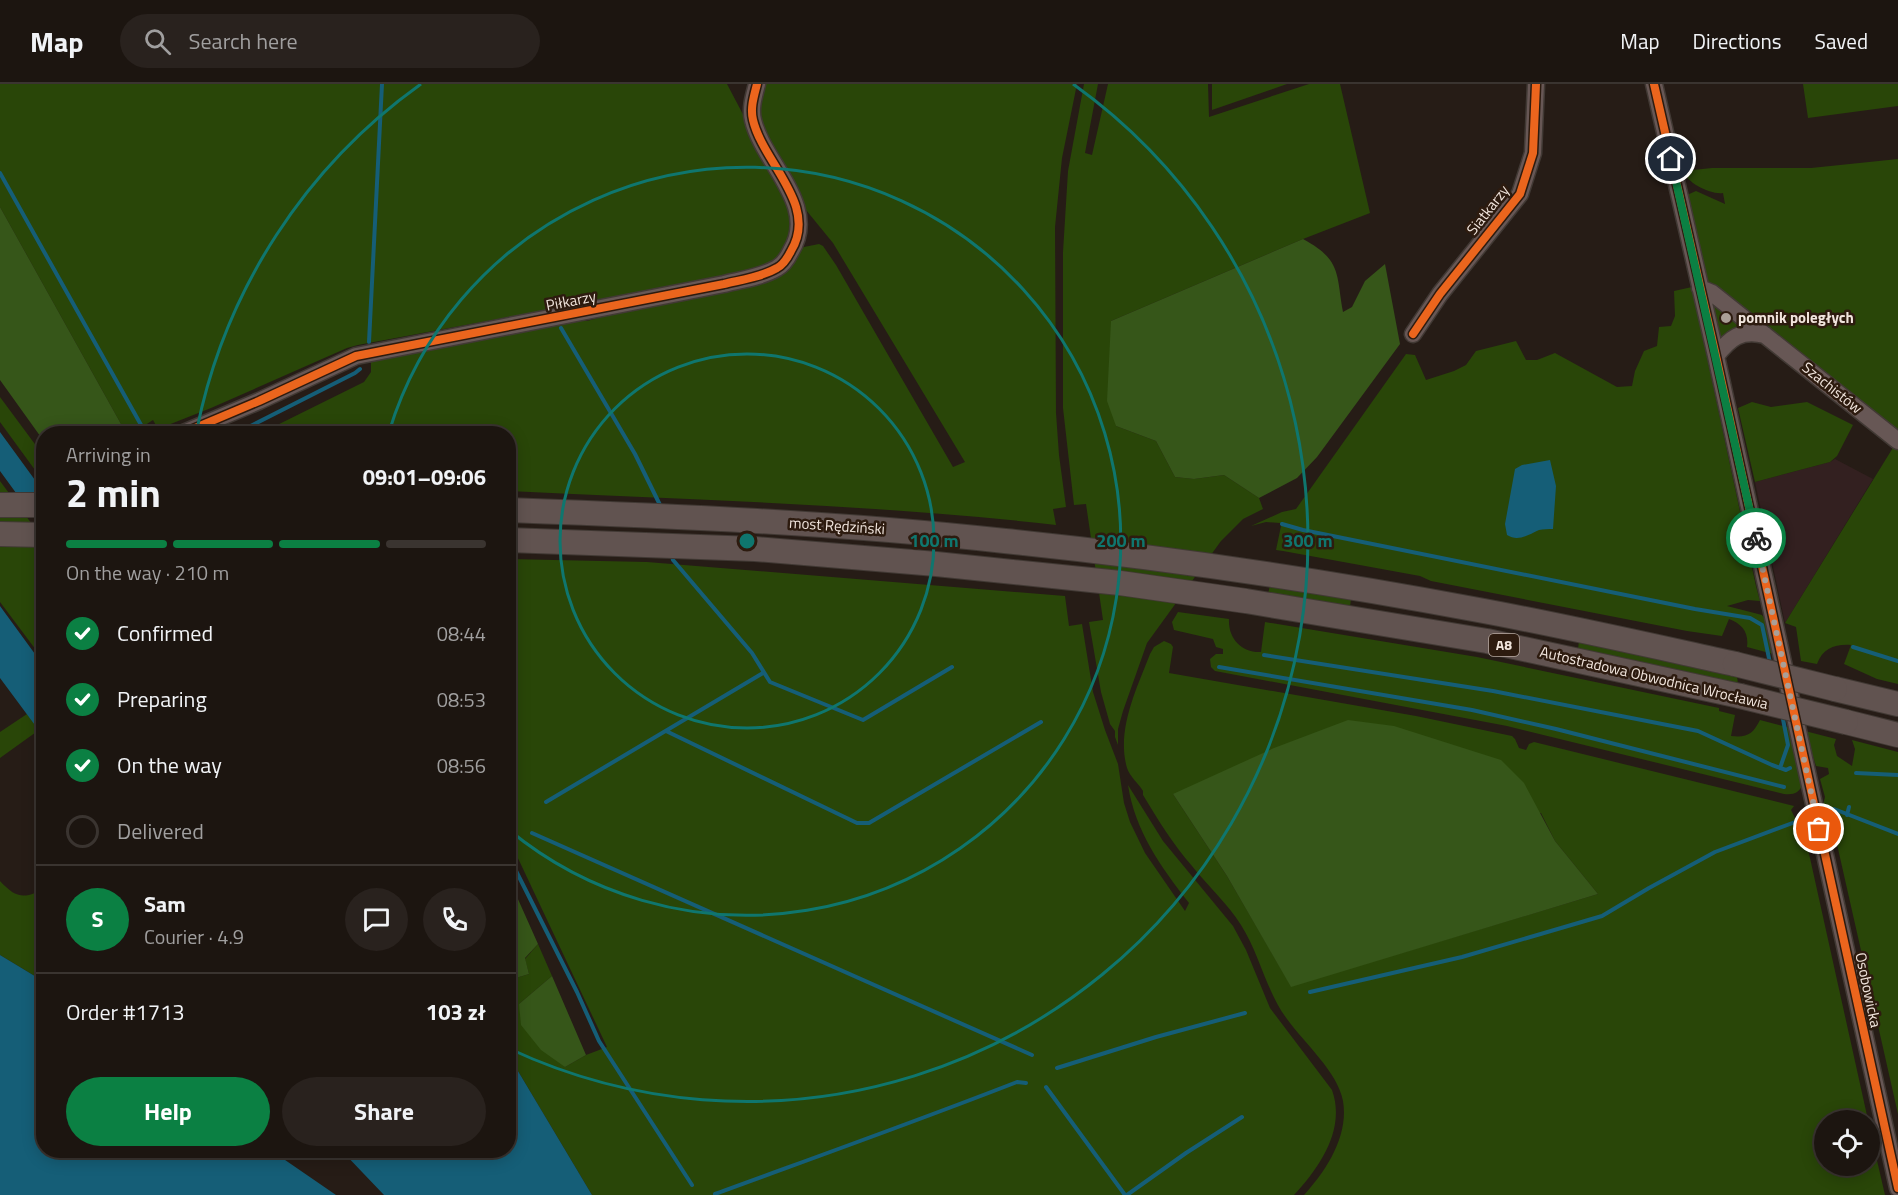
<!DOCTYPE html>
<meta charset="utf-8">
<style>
:root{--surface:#1c1510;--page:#29221e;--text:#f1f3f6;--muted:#a09f9f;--line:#3a3430;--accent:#0b8043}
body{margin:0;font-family:"Titillium Web",sans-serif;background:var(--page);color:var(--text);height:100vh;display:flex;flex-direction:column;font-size:22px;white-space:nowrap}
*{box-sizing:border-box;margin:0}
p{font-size:20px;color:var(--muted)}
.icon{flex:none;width:33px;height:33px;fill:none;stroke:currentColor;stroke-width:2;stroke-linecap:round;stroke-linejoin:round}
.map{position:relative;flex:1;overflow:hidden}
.side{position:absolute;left:36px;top:342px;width:480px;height:732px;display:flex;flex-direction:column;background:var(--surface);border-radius:24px;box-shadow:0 3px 15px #0003,0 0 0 2px var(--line)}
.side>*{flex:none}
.controls{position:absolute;left:1814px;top:1026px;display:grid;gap:12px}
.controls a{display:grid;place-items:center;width:66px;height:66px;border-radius:50%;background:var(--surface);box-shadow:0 3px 15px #0003,0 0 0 2px var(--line);font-size:30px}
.pin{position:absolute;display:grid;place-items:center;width:51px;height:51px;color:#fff;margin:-26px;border:3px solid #fff;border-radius:50%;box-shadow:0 2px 6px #0007}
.courier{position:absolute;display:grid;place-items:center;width:60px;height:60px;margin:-30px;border:4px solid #0b8043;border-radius:50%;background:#fff;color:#222;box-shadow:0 2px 8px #0007}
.summary em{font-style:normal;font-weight:700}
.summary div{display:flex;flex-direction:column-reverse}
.summary{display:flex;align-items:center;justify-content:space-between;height:102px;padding:0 30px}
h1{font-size:39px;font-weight:700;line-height:45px}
.bar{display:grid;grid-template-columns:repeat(4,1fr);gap:9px 6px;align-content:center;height:72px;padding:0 30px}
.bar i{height:8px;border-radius:4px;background:var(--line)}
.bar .selected{background:var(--accent)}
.bar p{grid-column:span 4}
.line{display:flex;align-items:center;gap:15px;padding:0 30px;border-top:2px solid var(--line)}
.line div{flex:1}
.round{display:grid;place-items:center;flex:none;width:63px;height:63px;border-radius:32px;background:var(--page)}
ol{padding:0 30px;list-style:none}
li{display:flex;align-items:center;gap:18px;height:66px}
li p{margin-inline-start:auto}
li .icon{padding:6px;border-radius:50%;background:var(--accent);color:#fff;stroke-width:4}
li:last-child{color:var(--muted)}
li i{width:33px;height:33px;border:3px solid var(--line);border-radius:50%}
.primary-button{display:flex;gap:12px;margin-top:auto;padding:12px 30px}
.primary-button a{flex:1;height:69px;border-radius:36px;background:var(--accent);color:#fff;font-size:24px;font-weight:700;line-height:69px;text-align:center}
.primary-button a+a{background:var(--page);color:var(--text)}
header{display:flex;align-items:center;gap:36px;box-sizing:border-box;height:84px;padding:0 30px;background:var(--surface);border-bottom:2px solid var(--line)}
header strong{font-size:28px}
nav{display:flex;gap:33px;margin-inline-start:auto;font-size:21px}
.search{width:420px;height:54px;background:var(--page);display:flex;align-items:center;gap:15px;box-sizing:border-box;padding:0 21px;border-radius:33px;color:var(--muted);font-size:22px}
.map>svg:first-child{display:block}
</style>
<header>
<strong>Map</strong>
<div class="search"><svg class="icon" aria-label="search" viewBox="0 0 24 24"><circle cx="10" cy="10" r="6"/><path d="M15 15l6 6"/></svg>Search here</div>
<nav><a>Map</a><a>Directions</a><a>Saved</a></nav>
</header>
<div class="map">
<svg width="1898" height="1111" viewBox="0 0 1898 1111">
<rect width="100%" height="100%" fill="#261c16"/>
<path fill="#332020" d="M1835 375 1873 395 1785 539 1755 398 1830 378Z"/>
<path fill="#294608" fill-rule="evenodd" d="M0 0H727L785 110 793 143 783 169 763 183 735 191 358 261 347 264 211 324 158 345 153 336 133 349H126L0 123Z
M765 0H1077L1062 74 1055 143 1056 329 1059 371 1066 423 1053 425 1056 441C874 420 691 416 509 407L508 350H259L364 298 371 288V277L579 236 587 237 628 226 739 202 804 163 819 160 823 162 836 181 953 383 965 378 833 159 806 126 758 34 760 8Z
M1084 0H1098L1085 69 1092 71 1108 0H1208L1209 33 1309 0H1340L1370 129 1303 155 1111 237 1116 342 1156 357 1175 393 1194 395 1224 391 1259 414 1263 425 1243 435 1221 457 1147 559 1123 627 1118 645V661L1115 653V647L1110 640 1101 608 1089 538 1103 536 1086 420 1074 421 1063 324V168L1068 87Z
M1212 0H1287L1212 26Z
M1803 0H1898V22L1808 34Z
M1898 75V350L1715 206 1708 198 1687 111 1696 107 1725 120 1723 109C1711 111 1687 99 1683 87L1712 84H1811Z
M1692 203 1756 502 1760 517 1748 516 1727 522 1762 531 1768 540 1773 570 1747 563C1749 548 1742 540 1729 535L1722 552 1687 547 1431 497 1420 492 1283 467 1276 466 1281 442 1280 439 1266 438 1251 442 1282 428 1296 425 1406 270 1415 271 1426 296 1454 287 1466 281 1476 267 1516 257 1526 276H1537L1555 269 1617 303 1632 302 1635 287 1644 267 1657 262 1659 243 1671 242 1675 232 1674 207Z
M1712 219 1744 242 1719 255Z
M0 313 43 371V397L0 338Z
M1752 318 1771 323 1807 318 1853 341 1837 372 1830 378 1755 398 1738 324Z
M1894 362 1898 366V600L1877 595 1844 580 1851 561C1835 560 1823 564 1817 580L1801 577 1796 543 1785 539Z
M0 397 43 455 44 573 42 574 0 518Z
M508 475 647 478 1065 512 1069 542 1082 540 1093 608 1105 646 1118 680 1124 719 1130 738 1145 769 1185 827 1189 819C1161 783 1135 747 1128 701L1163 757 1233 842 1246 866 1270 924 1332 1006C1346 1045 1320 1083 1294 1111H592L509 972V896L529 890 525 875 538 860 552 892 519 920 565 983 586 971 607 963 516 770 509 746Z
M1270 501 1351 515 1350 523 1268 510Z
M1178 528 1229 535C1228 555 1242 569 1261 568L1265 538 1477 573 1719 624V627L1735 631 1731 652C1747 654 1753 650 1760 636L1791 644 1803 700C1799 709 1794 711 1784 710L1507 642 1215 587 1211 583 1210 575 1216 570H1223V565L1216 563 1213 555 1174 546 1172 538Z
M1164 557 1171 560 1173 563 1169 589 1416 632 1512 652 1515 655 1519 664 1526 666 1529 660 1534 658 1794 722 1791 726 1806 756 1868 1036H1824V1082H1869V1042L1885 1111H1304C1326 1087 1349 1052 1343 1017 1338 988 1304 959 1287 935 1266 907 1260 871 1241 841 1228 820 1208 802 1192 782 1173 760 1158 736 1143 711V707C1138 699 1130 693 1127 684 1116 646 1137 604 1150 570L1154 563ZM1173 710 1541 729 1555 757 1598 810 1291 902 1227 792Z
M1579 557 1737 591 1738 601 1578 565Z
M27 630 39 646 0 674V648Z
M1805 647 1836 655 1834 661 1837 672 1852 682 1855 665 1852 656 1898 668V1030L1834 747 1828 748 1821 729 1825 713 1820 695 1829 690 1828 684 1816 682Z
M0 797C15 813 23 816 43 805V897L0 871Z"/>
<path fill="#365619" d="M0 123 126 349 44 350 43 356 0 296Z
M1303 155C1342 176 1336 190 1343 228L1352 223 1365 197 1385 180 1400 260 1317 373 1297 394 1259 414 1224 391 1194 395 1175 393 1156 357 1116 342 1107 317 1111 237Z
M1348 636 1394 642 1501 676 1524 699 1555 757 1598 810 1291 903 1227 792 1173 710 1274 664Z
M509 795 538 860 525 874 529 890 509 896Z
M552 892 586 971 565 983 541 966 521 941 519 920Z"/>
<path fill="#155e77" d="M0 348 43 407V446L0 387Z
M1550 376 1556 402 1553 445C1549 445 1543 445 1539 446 1528 451 1518 458 1507 451L1505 440 1515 385 1522 381Z
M0 522 43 581V652L0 594Z
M0 871 43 897 44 1066 272 1067 336 1111H0Z
M509 972 592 1111H384L342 1067 508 1066Z"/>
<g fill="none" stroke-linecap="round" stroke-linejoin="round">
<path stroke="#155e77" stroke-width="4" d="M0 89 145 348
M561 244 635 370 661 423
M369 258 382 0
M235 350 355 289 360 285
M1282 440 1303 446 1695 525 1750 534 1762 541 1770 579
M672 472 673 476 752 569 770 598 863 636 952 583
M1853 563 1898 577
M1264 571 1493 607 1698 647 1772 681 1786 686 1790 684
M1219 583 1472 626 1556 645 1784 703
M666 647 857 739H869L1041 638
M1780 684 1788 661 1782 630
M1856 689 1898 691
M546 718 763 589
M1834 725 1898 750
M1847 731 1849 723
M508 734 512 737
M532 749 1032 971
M508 771 577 908 599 957 692 1101
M1310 908 1462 873 1602 832 1649 804 1715 768 1798 737
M1057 984 1156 953 1245 929
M1046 1003 1125 1111
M715 1110C816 1073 917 1037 1017 998L1026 999
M1127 1111 1186 1069 1242 1033"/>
<defs>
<path id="minor" d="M1654 0 1716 272 1898 1104
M1700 204 1712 209 1898 357
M1413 250 1440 210 1520 110 1533 69 1536 0
M1716 272C1730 254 1741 245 1765 251
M181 350 259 317 356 272 724 200C740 196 762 193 777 184 783 181 788 173 791 167 819 121 763 79 753 36 750 24 754 12 757 0"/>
<path id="highway" d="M0 421H44
M508 426C674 432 840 439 1005 457 1161 473 1319 496 1473 525 1561 541 1648 561 1735 580
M0 450 44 451
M508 456 755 465 936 480 1120 499 1246 517 1487 557 1740 612
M1835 605 1898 620
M1846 638 1898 651"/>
</defs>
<use href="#minor" stroke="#413934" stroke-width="19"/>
<use href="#highway" stroke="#413934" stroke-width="26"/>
<use href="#minor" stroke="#675755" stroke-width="16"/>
<use href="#highway" stroke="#615350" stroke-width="24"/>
<defs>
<path id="highway-bridge" d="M1735 580 1835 605
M1740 612 1846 638"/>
</defs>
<use href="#highway-bridge" stroke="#413934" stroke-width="26" stroke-linecap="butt"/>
<use href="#highway-bridge" stroke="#615350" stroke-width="24"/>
<defs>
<path id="cycleway" d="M1654 0 1716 272 1898 1104
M1413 250 1440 210 1520 110 1533 69 1536 0
M181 350 259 317 356 272 724 200C740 196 762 193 777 184 783 181 788 173 791 167 819 121 763 79 753 36 750 24 754 12 757 0"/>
</defs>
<use href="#cycleway" stroke="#2d1b0f" stroke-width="11"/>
<use href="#cycleway" stroke="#eb651d" stroke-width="8"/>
</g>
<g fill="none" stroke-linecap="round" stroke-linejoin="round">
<path stroke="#aa9f97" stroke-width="6" stroke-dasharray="0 10.8" d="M1756 454 1819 745"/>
<path stroke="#0b8043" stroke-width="8" d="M1671 75 1756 454"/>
</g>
<g fill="none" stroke="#0f766e" stroke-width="3">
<circle cx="747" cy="457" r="187"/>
<path d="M389 348A374 374 0 1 1 509 746"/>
<path d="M197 345A561 561 0 0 1 421 0M1073 0A561 561 0 0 1 510 965"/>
</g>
<circle fill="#aa9f97" stroke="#2d1b0f" stroke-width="2" cx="1726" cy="234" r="6"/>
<g text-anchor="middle" stroke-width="5" stroke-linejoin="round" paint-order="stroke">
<rect fill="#2d1b0f" stroke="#b6a89f" stroke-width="1.5" x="1489" y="550" width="30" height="22" rx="4.5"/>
<g font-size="14" font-weight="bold" fill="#f1e5dd">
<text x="1504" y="566">A8</text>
</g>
<g font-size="15" fill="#f1e5dd" stroke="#2d1b0f">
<text transform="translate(1488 126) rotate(-52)" y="5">Siatkarzy</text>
<text transform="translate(571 217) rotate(-11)" y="5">Piłkarzy</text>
<text transform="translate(1832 304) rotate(39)" y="5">Szachistów</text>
<text transform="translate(837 442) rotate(4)" y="5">most Rędziński</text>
<text transform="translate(1654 594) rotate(13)" y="5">Autostradowa Obwodnica Wrocławia</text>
<text transform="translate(1868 906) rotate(78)" y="5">Osobowicka</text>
</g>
<g font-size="15" font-weight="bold" fill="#f1e5dd" stroke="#2d1b0f" text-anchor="start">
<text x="1738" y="239">pomnik poległych</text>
</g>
</g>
<circle cx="747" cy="457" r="9" fill="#0f766e" stroke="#2d1b0f" stroke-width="3"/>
<g font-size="18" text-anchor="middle" font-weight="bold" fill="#0f766e" stroke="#2d1b0f" stroke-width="5" stroke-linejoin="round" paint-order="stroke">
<text x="934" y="463">100 m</text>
<text x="1121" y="463">200 m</text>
<text x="1308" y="463">300 m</text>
</g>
</svg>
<div class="controls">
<a><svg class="icon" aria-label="locate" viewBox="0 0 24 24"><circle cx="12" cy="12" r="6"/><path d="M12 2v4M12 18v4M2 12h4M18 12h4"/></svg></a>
</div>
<div class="pin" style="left:1819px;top:745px;background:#ea580c"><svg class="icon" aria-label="bag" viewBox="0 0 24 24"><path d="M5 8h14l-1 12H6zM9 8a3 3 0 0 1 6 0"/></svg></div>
<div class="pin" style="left:1671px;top:75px;background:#1f2937"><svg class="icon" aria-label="home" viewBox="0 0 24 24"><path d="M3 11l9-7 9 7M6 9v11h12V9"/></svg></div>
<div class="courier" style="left:1756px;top:454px"><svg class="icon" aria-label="bike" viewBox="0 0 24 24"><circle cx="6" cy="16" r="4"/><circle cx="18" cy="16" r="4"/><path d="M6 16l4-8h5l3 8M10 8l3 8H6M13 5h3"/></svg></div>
<section class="side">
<div class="summary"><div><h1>2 min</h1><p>Arriving in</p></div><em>09:01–09:06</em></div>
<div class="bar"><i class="selected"></i><i class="selected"></i><i class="selected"></i><i></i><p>On the way · 210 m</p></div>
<ol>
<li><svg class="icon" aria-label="check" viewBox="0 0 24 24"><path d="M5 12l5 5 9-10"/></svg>Confirmed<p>08:44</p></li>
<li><svg class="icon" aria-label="check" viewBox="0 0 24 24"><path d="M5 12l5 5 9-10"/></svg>Preparing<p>08:53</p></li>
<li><svg class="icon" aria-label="check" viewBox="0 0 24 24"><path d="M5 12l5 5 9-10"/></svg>On the way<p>08:56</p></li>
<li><i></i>Delivered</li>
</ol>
<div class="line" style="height:108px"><b class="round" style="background:var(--accent);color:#fff">S</b><div><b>Sam</b><p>Courier · 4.9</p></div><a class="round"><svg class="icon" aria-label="chat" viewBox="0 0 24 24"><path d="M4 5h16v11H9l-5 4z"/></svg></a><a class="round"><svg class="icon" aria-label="phone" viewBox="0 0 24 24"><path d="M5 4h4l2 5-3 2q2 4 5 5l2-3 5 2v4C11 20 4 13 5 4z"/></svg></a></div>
<div class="line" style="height:78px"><div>Order #1713</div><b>103 zł</b></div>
<div class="primary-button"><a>Help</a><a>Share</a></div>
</section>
</div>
